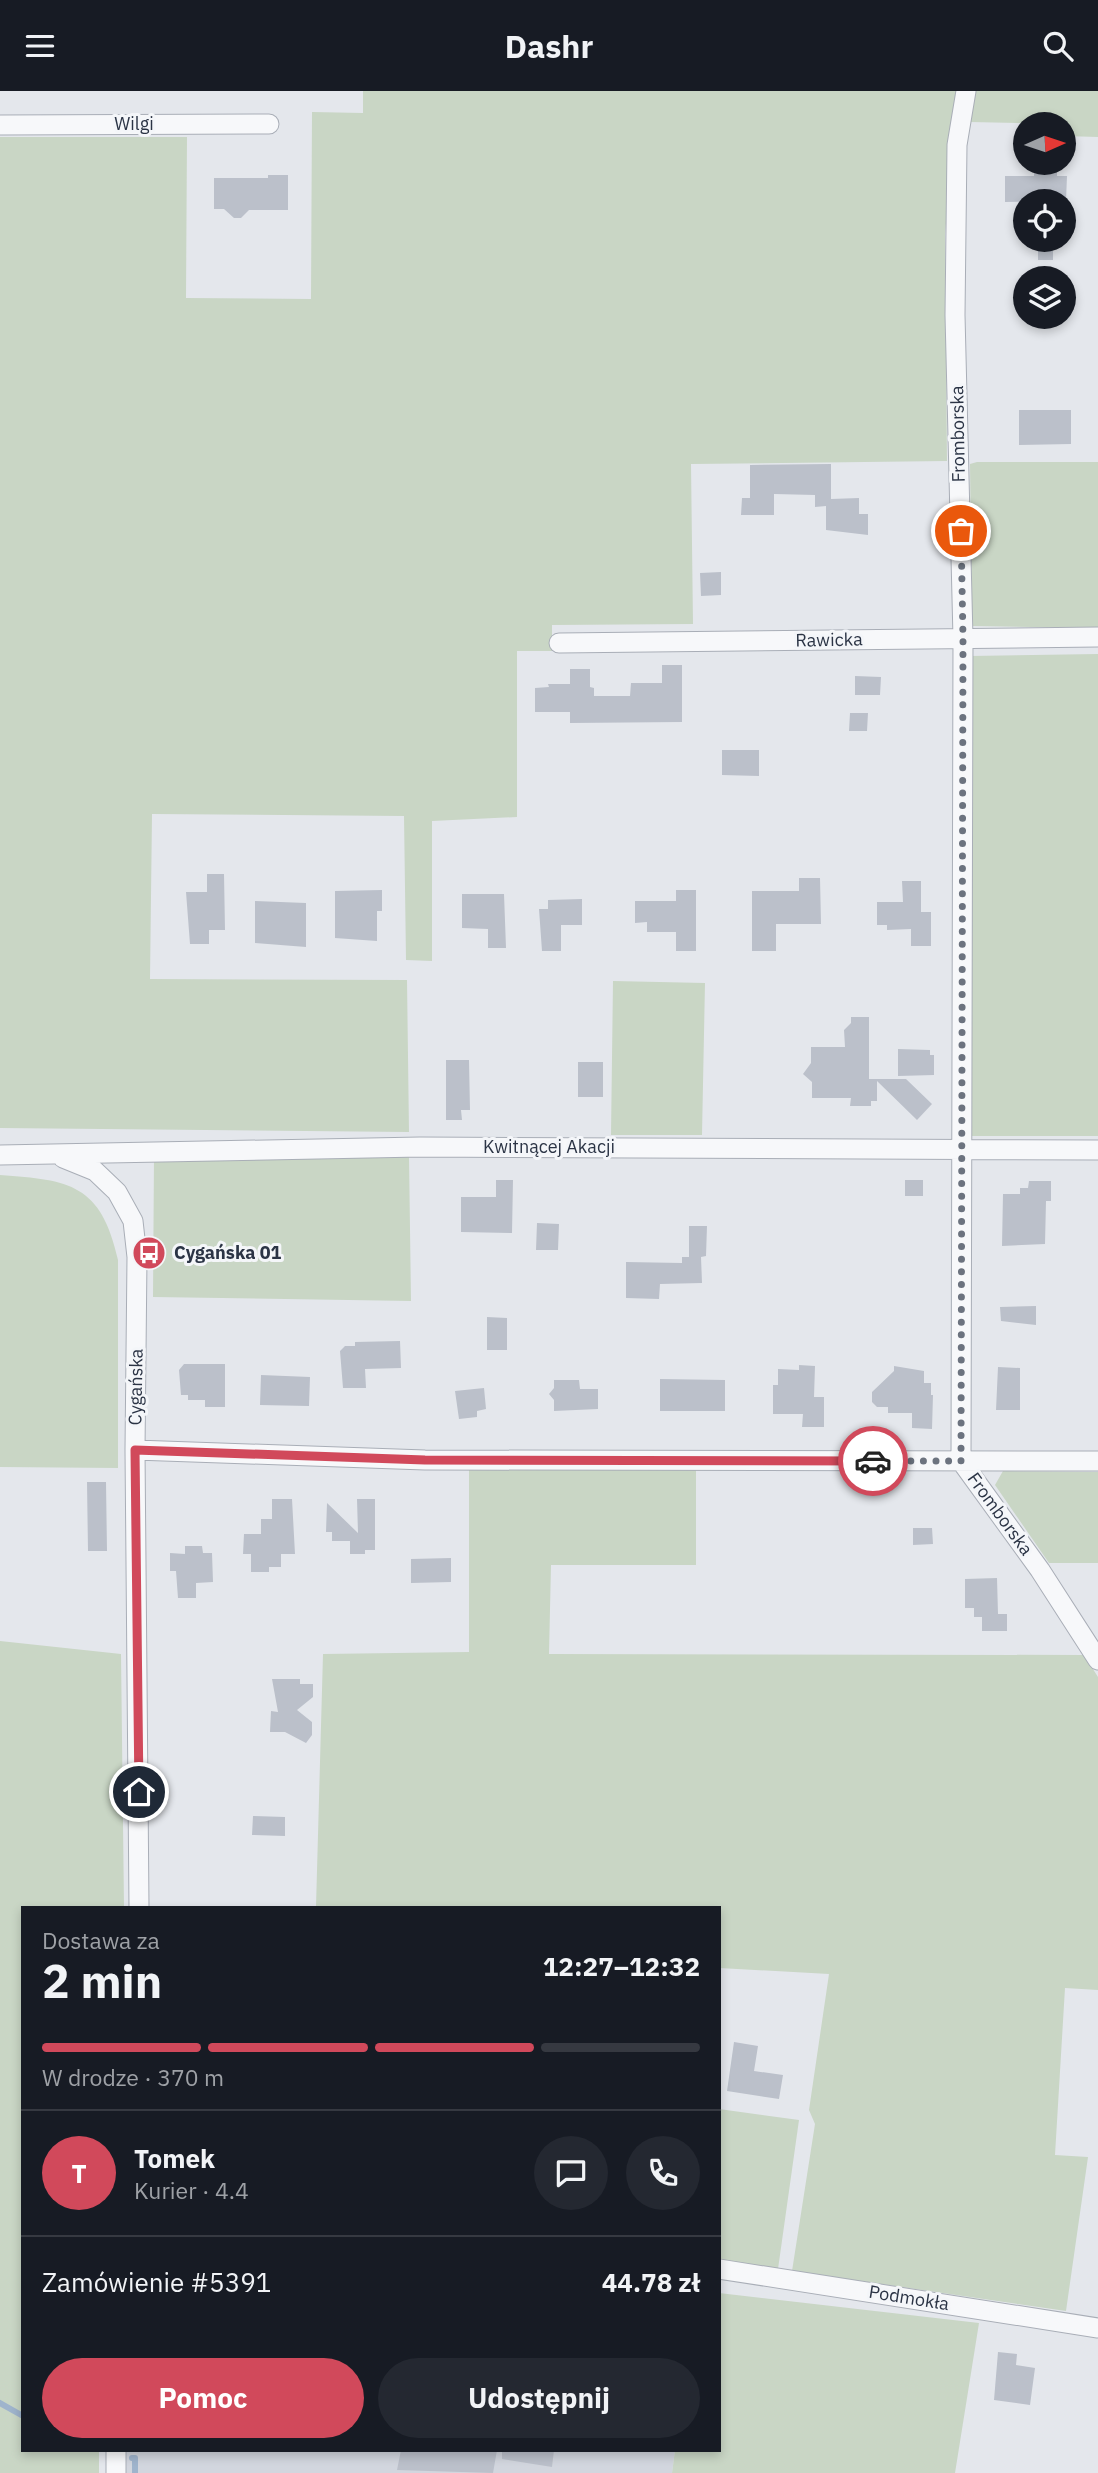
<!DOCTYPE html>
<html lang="pl">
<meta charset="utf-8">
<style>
:root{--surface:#171b24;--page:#242831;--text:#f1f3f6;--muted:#9ea1a6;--line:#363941;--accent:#d1495b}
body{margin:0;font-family:"IBM Plex Sans",sans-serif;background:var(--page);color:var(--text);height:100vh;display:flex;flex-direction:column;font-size:26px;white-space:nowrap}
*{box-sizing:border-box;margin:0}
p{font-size:23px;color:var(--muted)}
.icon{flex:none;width:38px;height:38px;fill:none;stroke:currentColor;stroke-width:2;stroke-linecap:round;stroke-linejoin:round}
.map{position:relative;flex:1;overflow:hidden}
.details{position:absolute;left:21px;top:1815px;width:700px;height:546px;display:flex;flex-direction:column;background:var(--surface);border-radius:0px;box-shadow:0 4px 10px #0003}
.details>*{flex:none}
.needle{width:46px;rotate:87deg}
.tools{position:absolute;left:1013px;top:21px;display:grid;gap:14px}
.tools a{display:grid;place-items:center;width:63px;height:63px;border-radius:50%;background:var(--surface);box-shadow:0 4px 10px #0003;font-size:35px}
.pin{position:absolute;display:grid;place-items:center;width:60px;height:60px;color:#fff;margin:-30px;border:4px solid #fff;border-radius:50%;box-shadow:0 2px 7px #0007}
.courier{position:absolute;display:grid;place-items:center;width:70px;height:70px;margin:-35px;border:5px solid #d1495b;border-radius:50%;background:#fff;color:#222;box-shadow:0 2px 9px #0007}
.head em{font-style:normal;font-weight:800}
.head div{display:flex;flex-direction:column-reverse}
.head{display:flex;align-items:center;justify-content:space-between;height:119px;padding:0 21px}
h1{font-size:46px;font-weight:800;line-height:52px}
.bar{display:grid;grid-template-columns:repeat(4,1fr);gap:10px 7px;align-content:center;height:84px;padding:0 21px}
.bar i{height:9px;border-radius:5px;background:var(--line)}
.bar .current{background:var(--accent)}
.bar p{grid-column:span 4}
.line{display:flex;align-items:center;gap:18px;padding:0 21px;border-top:2px solid var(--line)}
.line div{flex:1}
.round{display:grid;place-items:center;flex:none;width:74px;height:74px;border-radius:37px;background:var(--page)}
.cta{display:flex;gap:14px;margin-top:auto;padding:14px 21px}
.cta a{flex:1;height:80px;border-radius:42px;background:var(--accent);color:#fff;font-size:28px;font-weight:800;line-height:80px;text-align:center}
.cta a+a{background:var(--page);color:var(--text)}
header{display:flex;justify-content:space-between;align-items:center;height:91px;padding:0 21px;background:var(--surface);font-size:32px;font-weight:800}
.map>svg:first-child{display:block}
</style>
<header><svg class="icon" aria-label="menu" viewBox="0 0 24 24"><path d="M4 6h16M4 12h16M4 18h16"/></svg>Dashr<svg class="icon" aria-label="search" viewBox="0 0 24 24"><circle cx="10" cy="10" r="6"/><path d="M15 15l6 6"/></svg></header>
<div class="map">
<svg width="1098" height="2382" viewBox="0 0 1098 2382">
<rect width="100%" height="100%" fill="#e4e7ec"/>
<path fill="#d2d6de" d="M126 2359H675L672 2382H126Z"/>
<path fill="#c9d6c5" d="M363 0H958L945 143 947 370 691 373 693 533 552 534V560H517V726L432 730V870L406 869 404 725 152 723 150 888 407 889 409 1041 0 1037V46H187L186 207 311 208 312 21 363 22Z
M973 0H1098V46L1064 45V33L970 31Z
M977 371H1098V537L972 535 970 373Z
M1098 563V1045H972L970 565Z
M613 890 705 892 702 1044H611Z
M154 1065 409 1066 411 1210 153 1206Z
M0 1084C70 1089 101 1093 118 1169V1377L0 1376Z
M469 1379H696V1474H551L549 1563 1084 1564 1098 1586V1899L1065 1897 1055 2064 1088 2066 1066 2220 792 2180 815 2033 809 2019 829 1883 719 1877V1816H316L323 1563 469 1561Z
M1003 1380 1098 1381V1472H1049L995 1394Z
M0 1550 121 1563 124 1816H23V2359H99V2382H0Z
M719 2018 799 2029 778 2178 719 2169Z
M719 2202 979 2232 955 2382H672L675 2359H719Z"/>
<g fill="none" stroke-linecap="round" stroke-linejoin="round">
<path stroke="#9fb4cc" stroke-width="6" d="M0 2312 23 2325
M132 2367H135V2382"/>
</g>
<path fill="#bbc0ca" d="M1034 72H1057V85H1067L1066 110 1005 111V85H1034Z
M268 84H288V119H249L241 127H234L224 118H214V87H268Z
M1038 149H1053V169H1038Z
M1019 319H1071V353L1019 354Z
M831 373V408L859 407V423H868V444L826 439V415L815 416V404L774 403V424H741L742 407H750V374Z
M721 481V504L701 505 700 482Z
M662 574H682V631L570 632V621H535V597L549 596 548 593H570V578H590V596L594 597V605H630L631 592H662Z
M855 585 881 586 880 604H855Z
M850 622H868L867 640H849Z
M722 659H759V685L722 684Z
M207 783H224L225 839H209V853H190L186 801H207Z
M799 787H820L821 833H776V860H752V800H799Z
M902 790H921V821H931V855H911V838L887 839V834H877V811H903Z
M382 799V820H377V850L335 847V800Z
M676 799H696V860H676V841H647V831L635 832V810H676Z
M462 803H504L506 857H488V838L462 837Z
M582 808V834H561V860H542L539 818H548V809Z
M255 810 306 812V856L255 852Z
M851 926H869V988H906L932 1013 917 1029 877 990V1010H871V1015H850L851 1007H812V991L803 983 811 972V956H845L844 939 851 932Z
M898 958 930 959V964H934V984L898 985Z
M446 969H469L470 1019H461L462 1029H446Z
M578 971H603V1006H578Z
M496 1089H513L512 1142 461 1141V1106H496Z
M905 1089H923V1105H905Z
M1029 1090H1051V1110H1046L1045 1153 1002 1155 1003 1103H1020V1097H1028Z
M537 1132 559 1133 558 1159H536Z
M689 1135H707L706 1165 701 1166 702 1192 660 1193 659 1208 626 1207V1171L682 1172V1166H689Z
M1036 1215V1234L1001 1230 1000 1216Z
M487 1226 507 1227V1259H487Z
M400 1250 401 1277 365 1278 366 1297H343L340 1260 345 1255H355V1251Z
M184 1273H225V1316H205V1309H188V1304H181L179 1279Z
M799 1274 815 1275 814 1306H824V1336H802L803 1323H773V1294H778V1278L799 1279Z
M894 1275 924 1280V1292H931V1304H933L932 1338 912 1337V1322H888V1316H877L872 1311V1301L894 1280Z
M998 1276 1020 1277V1319H996Z
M261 1284 310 1286 309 1315 260 1314Z
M660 1288 725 1289V1320H660Z
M554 1289H579L580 1298H598V1318L554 1320V1309L549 1303 554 1297Z
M484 1297 486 1318 477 1320V1326L459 1328 455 1300Z
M87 1391H106L107 1460H88Z
M272 1408H292L295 1463H281V1476H269V1481H251V1463H243L244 1443H261V1428H272Z
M357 1408H375V1459H365V1463H350V1450H332V1441H326L327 1412 358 1442Z
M913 1437H932L933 1453 913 1454Z
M185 1455H202L203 1462H212L213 1491 196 1492V1507H178L176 1480H170V1462L185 1463Z
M451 1467V1491L411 1492V1468Z
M997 1487 998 1523H1007V1540H982V1526H974V1517H965V1488Z
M272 1588H300V1593H313V1606L297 1619 312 1631V1644L306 1652 285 1641H270L271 1620 278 1621Z
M253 1725 285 1726V1745L252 1744Z
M734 1951 758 1955 754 1980 783 1984 779 2008 727 2000Z
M998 2261 1017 2263 1016 2274 1035 2277 1030 2314 994 2309Z
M401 2359H497L493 2382 397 2379Z
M502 2359H554L552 2376 502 2368Z"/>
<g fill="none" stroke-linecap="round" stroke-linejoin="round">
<defs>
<path id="street" d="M966 0 957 54 955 224 963 547 961 1370 1040 1479 1098 1569
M0 34 269 33
M559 552 1098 546
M0 1064 420 1056 1098 1059
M63 1067 95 1080 117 1101 133 1130 137 1166 135 1359 139 1816
M135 1359 425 1369 1098 1370
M719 2178 1098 2237
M116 2382V2359"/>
</defs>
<use href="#street" stroke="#a9aeb7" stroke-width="21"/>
<use href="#street" stroke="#f7f8fa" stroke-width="19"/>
</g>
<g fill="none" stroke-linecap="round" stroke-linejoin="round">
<path stroke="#6c737f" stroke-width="7" stroke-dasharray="0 12.6" d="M873 1370H961L963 547 961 440"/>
<path stroke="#d1495b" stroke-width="9" d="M139 1701 135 1359 425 1369 873 1370"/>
</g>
<defs>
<symbol id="bus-disc" viewBox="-11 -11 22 22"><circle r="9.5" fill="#d1495b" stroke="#f4f6f9"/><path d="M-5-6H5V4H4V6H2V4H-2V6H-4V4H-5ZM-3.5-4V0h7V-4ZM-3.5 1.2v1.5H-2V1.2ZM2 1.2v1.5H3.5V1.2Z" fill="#fff"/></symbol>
</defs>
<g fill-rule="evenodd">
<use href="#bus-disc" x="130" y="1143" width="38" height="38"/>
</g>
<g text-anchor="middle" stroke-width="6" stroke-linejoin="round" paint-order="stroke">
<g font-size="18" fill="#2b3445" stroke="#f4f6f9">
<text x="134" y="39">Wilgi</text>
<text transform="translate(958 343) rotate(-91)" y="6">Fromborska</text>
<text transform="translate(829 549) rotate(-1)" y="6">Rawicka</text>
<text x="549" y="1062">Kwitnącej Akacji</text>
<text transform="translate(136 1296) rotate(-89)" y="6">Cygańska</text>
<text transform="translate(1000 1423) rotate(54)" y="6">Fromborska</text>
<text transform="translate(909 2207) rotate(9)" y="6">Podmokła</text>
</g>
<g font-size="18" font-weight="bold" fill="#2b3445" stroke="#f4f6f9" text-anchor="start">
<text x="174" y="1168">Cygańska 01</text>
</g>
</g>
</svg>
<div class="tools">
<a><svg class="needle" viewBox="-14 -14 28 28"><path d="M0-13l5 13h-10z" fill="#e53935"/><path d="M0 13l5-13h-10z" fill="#9ea1a6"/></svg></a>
<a><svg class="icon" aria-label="locate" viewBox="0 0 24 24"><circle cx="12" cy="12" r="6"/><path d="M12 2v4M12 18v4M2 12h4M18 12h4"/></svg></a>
<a><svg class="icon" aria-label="layers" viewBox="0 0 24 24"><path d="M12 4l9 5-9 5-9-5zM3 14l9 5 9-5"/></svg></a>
</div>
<div class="pin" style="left:961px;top:440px;background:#ea580c"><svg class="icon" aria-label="bag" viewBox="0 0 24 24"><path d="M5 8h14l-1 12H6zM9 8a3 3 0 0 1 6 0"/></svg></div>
<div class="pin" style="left:139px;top:1701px;background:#1f2937"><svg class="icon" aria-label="home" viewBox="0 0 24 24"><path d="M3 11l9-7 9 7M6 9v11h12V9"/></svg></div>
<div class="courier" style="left:873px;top:1370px"><svg class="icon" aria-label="car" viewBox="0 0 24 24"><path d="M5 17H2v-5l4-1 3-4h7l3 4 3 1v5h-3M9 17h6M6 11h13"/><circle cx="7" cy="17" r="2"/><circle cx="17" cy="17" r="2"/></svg></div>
<section class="details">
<div class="head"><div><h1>2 min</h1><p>Dostawa za</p></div><em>12:27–12:32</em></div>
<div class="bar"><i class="current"></i><i class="current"></i><i class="current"></i><i></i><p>W drodze · 370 m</p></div>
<div class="line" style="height:126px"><b class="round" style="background:var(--accent);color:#fff">T</b><div><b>Tomek</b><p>Kurier · 4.4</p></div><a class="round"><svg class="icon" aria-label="chat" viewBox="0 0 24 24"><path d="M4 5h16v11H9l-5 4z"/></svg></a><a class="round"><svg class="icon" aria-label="phone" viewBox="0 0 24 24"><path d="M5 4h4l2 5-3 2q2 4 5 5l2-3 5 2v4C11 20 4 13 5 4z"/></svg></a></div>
<div class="line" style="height:91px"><div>Zamówienie #5391</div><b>44.78 zł</b></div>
<div class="cta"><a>Pomoc</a><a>Udostępnij</a></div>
</section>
</div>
